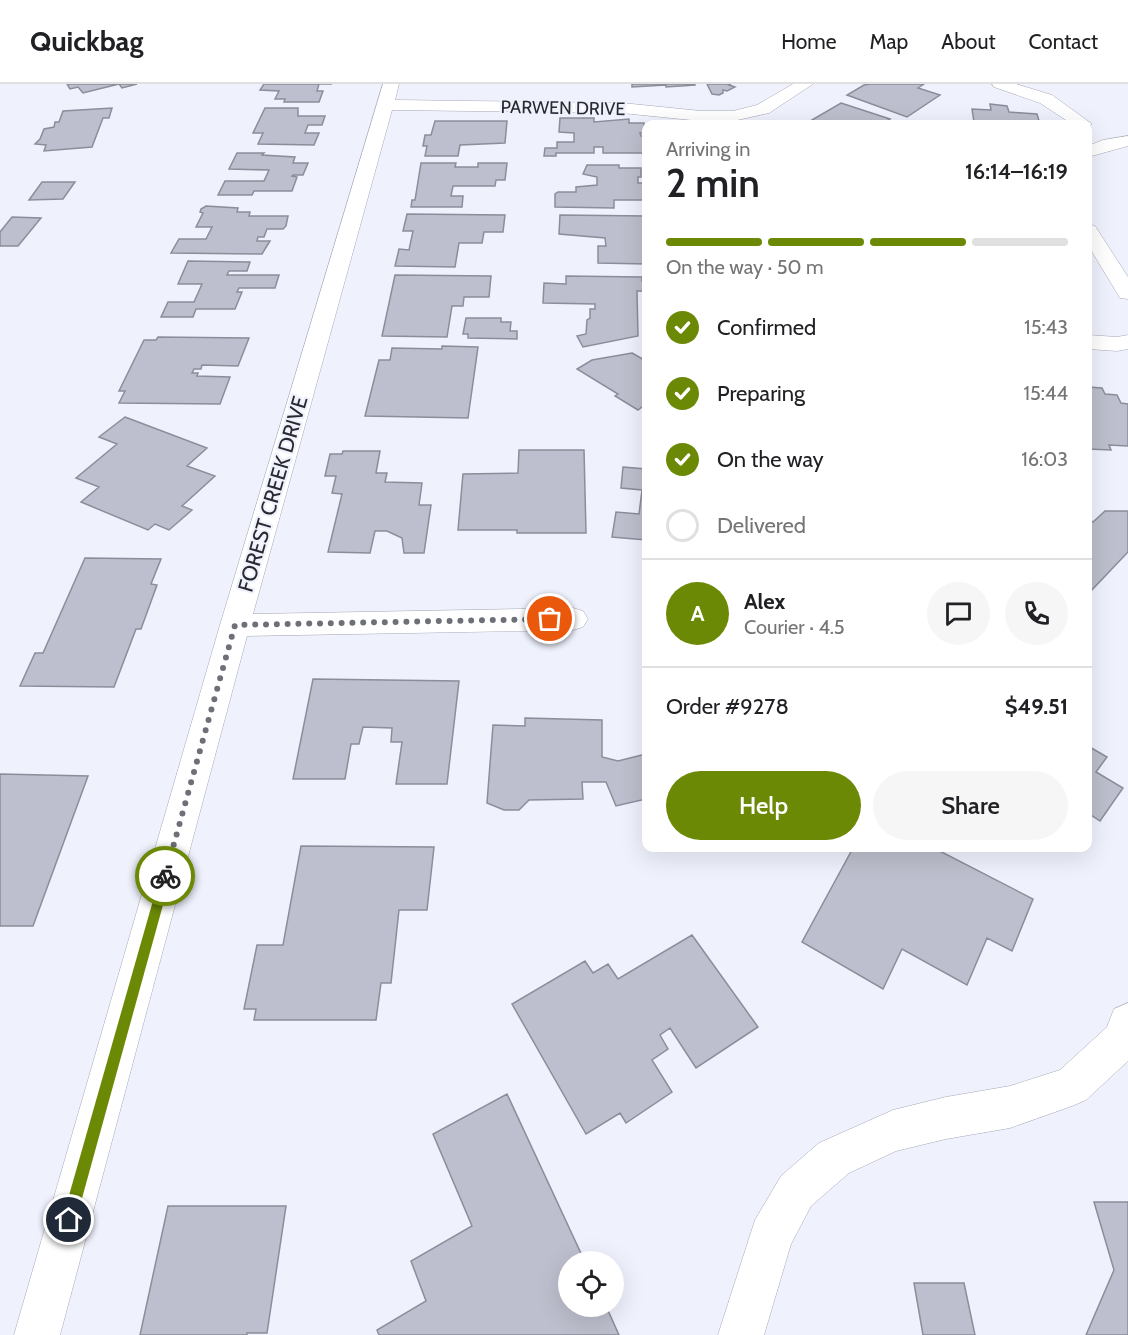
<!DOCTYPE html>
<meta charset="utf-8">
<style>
:root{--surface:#fff;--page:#f6f6f6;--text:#202124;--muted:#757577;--line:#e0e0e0;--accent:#6b8905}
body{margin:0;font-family:Cabin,sans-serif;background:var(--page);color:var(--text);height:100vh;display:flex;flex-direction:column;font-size:22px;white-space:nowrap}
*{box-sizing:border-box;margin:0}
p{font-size:20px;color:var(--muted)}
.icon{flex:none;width:33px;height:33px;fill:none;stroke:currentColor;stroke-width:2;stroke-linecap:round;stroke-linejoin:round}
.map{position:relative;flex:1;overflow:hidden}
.drawer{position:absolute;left:642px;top:36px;width:450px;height:732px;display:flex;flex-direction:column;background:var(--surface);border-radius:12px;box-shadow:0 6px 24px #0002}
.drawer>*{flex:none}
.buttons{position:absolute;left:558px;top:1167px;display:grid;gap:12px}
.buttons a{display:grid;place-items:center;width:66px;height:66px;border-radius:50%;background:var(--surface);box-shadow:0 6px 24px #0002;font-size:30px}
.pin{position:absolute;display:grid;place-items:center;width:51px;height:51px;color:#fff;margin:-26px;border:3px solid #fff;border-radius:50%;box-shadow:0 2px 6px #0007}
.courier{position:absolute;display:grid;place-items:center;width:60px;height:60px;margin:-30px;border:4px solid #6b8905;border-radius:50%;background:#fff;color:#222;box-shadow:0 2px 8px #0007}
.headline em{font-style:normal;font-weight:600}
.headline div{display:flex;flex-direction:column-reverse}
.headline{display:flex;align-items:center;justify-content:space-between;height:102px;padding:0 24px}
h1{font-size:39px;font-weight:600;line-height:45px}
.bar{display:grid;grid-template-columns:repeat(4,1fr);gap:9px 6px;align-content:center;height:72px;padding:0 24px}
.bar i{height:8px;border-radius:4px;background:var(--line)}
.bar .current{background:var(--accent)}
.bar p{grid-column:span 4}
.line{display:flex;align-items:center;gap:15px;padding:0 24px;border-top:2px solid var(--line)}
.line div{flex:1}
.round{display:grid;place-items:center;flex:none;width:63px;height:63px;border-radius:32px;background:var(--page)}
ol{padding:0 24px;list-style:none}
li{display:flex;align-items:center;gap:18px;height:66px}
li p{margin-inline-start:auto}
li .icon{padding:6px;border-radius:50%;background:var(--accent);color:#fff;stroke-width:4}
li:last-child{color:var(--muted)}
li i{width:33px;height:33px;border:3px solid var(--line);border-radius:50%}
.primary-button{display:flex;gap:12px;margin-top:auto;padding:12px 24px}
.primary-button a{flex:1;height:69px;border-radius:36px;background:var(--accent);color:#fff;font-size:24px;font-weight:600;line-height:69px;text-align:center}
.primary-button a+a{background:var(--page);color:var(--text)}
header{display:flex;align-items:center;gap:36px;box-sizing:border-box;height:84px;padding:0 30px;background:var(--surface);border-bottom:2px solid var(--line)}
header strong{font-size:28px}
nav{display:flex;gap:33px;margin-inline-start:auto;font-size:21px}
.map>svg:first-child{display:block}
</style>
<header>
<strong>Quickbag</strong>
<nav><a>Home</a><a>Map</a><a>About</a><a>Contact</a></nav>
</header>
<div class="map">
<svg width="1128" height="1251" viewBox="0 0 1128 1251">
<rect width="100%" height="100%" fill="#eff2fd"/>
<path fill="#bdbfce" stroke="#8b8d9b" stroke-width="1.5" d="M67 0H137L122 4 119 0 83 9 78 3 70 5Z
M264 0H332H319L317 7H323L319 18H284L285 15H275L279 7 260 6Z
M632 0H695V1L666 3V1L632 3Z
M707 0H731L729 1 735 3 727 7 723 6V9L719 11 712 10Z
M870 0H924L918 4 940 11 907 33 847 11 864 1Z
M841 19 890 35 882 40H863L855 38 851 40H805Z
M990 20 1007 22 1009 28 1037 30 1040 40H954V37L974 38 972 25 991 26Z
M112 24 109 34H103L92 63 44 67 46 61 35 60 40 55 44 45 54 43 55 38H59L63 27Z
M265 24H298V32H325L322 41H308L305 49H319L314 61 258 60 263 49H253Z
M560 34H594V38L629 35V39H644V49H640L641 52H646V69H603V63H594V69H556V72H544L545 64H557V58H574V49L559 48Z
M435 37H507L505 59 460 61 458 72H425L427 62H423L425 51H431Z
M237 69H264L262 71 295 73 293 79H308L303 91H293L292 92 297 93 292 107H254L252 111H218L225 97H264L269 86 229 85Z
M421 79H456L455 83H478V79H507L505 96H496L495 102H453L451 112H463L462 123H411L412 116H415Z
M587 81H619V84H641V93H638V99H646V116H614V124L555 123V110L558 108H576V103L597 101V93L583 90Z
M42 98H75L63 115 29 116Z
M206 122 238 124 237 128H250L249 132H288L286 142 283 145H267L264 153H258L257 157H270L262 170 171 169 179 155H206L212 143H196L203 129 200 128 201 125Z
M407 130 505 131 503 148H484L482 159H459L455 183 395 182 399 165 409 166 413 147H403Z
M560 131 646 132V180L598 179V162H606L605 154 559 150Z
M12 133 41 134 18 162H0V148Z
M188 177 250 178 247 187H229L227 191H279L275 204H239L237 208H242L235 225H196L193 233H161L168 218H194L202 200H178Z
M395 191 491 192 489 213H464L463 222H452L447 253 382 252Z
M566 192 642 193V197H646V207H637L638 252 583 263 577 252 586 250 587 236 590 234V225H595V220L543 219 544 199 566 200Z
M466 234H501V238H511L510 247H517V255L468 254V250H463Z
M158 253 249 254 238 282 202 281 201 285H194L192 289H198L197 292 230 293 220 320 119 319 125 307H119L144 256H156Z
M442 262 478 263 468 334 365 332 379 276H390L392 264 442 265Z
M632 269 646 277V326L642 323 638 326 615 312 618 310 577 285 592 276Z
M1088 303 1102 304 1105 310 1117 311 1121 319 1128 320V362L1109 361 1111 366 1088 365Z
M125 333 207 364 187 382 215 392 182 422 192 426 169 446 155 440 148 446 81 418 99 403 76 394 117 360 99 353Z
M519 366H584L586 449H517V446H458L463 390 518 389Z
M343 367H380L376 389H387L385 398 422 399 419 421H431L424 469H404L402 454 387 447H375L370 469 328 468 342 410 332 409 336 392H325L330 370H342Z
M623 383 646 385V456L612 453 616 428 639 430 642 406 621 404Z
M1105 427H1128V468L1088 510V435L1093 438Z
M85 474 161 475 151 500 157 501 141 545H136L114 603 20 602 35 569H43Z
M313 595 459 597 447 700H396L402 658H391L392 644 363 643 359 660H351L345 695H293Z
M525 634 602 636V673L618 677 646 670V715L616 722 606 698H582L583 715 529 716 519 726H504L487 719 493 641 525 642Z
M1088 662 1107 673 1096 688 1123 704 1100 737 1088 729Z
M0 690 88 692 33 842H0Z
M301 762 434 763 427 826H399L391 899H381L376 936H254L256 925H244L257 861H283Z
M853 764H934L1033 815 1012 867 987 854 967 901 902 865 883 905 802 858Z
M692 851 758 943 696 984 670 944 660 951 668 965 652 976 672 1008 626 1039 620 1029 586 1050 512 920 585 877 593 889 608 880 618 895Z
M507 1010 585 1178H568V1222H606L619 1251H379L377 1246 426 1217 411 1177 472 1142 433 1050Z
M1094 1118H1128V1251H1086L1114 1186Z
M168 1122H286L267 1249H247V1251H140Z
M914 1199H964L975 1251H923Z"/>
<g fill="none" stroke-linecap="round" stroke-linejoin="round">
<defs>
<path id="minor" d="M383 0H399L395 16 622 19 701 27H733L757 21 793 0H813L769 29 733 37H701L622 29 392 26 253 530 573 524 583 527 588 535 583 543 573 546 247 552 60 1251H14L220 541Z
M992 0H1016L1052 11 1092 40 1088 44V40H1072L1040 19 994 3Z
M1128 52V62L1088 73V62L1103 56Z
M1088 140 1095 142 1128 193V215L1120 214 1088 161Z
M1088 251 1117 253 1128 251V265L1117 267 1088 265Z
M1128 919V977L1086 1016 1072 1022 1010 1044 946 1055 896 1067 849 1089 811 1122 791 1160 764 1251H718L755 1136 781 1092 819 1059 893 1026 946 1013 1010 1002 1060 986 1107 943 1114 925Z"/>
</defs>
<use href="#minor" stroke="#a6a9b7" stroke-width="1"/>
<use href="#minor" fill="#fff" fill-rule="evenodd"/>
</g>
<path fill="#6b8905" d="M165 787 171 792 76 1136 74 1141 69 1143 64 1141 62 1136 160 792Z"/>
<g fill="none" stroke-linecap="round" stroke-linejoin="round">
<path stroke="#6e7078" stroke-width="6" stroke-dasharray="0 10.8" d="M165 792 235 541 550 535"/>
</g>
<g text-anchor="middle" stroke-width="4.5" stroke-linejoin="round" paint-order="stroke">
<g font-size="18" fill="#292a30" stroke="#eff2fd">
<text transform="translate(563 24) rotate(1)" y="6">PARWEN DRIVE</text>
</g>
<g font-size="21" fill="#292a30" stroke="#eff2fd">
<text transform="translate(273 410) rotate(-74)" y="7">FOREST CREEK DRIVE</text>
</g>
</g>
</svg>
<div class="buttons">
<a><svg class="icon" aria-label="locate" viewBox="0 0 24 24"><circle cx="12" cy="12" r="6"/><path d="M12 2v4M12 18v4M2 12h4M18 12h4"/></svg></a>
</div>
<div class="pin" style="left:550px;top:535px;background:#ea580c"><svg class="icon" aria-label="bag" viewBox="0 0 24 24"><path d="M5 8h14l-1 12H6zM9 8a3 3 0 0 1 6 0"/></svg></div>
<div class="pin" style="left:69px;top:1136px;background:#1f2937"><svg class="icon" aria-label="home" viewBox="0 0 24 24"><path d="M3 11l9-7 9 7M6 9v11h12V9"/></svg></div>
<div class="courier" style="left:165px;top:792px"><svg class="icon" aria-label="bike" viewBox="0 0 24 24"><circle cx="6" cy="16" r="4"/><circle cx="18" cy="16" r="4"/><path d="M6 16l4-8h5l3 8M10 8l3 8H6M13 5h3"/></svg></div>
<section class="drawer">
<div class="headline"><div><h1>2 min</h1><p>Arriving in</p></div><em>16:14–16:19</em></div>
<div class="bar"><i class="current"></i><i class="current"></i><i class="current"></i><i></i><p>On the way · 50 m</p></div>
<ol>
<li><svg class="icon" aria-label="check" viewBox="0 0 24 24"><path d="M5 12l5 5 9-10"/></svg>Confirmed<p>15:43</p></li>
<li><svg class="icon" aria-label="check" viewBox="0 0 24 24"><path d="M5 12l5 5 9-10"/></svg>Preparing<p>15:44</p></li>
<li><svg class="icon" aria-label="check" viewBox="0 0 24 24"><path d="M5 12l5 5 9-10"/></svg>On the way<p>16:03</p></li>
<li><i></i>Delivered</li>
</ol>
<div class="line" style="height:108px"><b class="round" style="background:var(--accent);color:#fff">A</b><div><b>Alex</b><p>Courier · 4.5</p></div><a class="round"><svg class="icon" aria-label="chat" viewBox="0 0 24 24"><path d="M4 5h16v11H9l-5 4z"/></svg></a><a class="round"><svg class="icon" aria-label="phone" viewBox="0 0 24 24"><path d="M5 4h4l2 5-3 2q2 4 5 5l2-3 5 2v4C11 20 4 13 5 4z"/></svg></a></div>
<div class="line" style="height:78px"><div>Order #9278</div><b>$49.51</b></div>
<div class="primary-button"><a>Help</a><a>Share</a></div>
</section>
</div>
